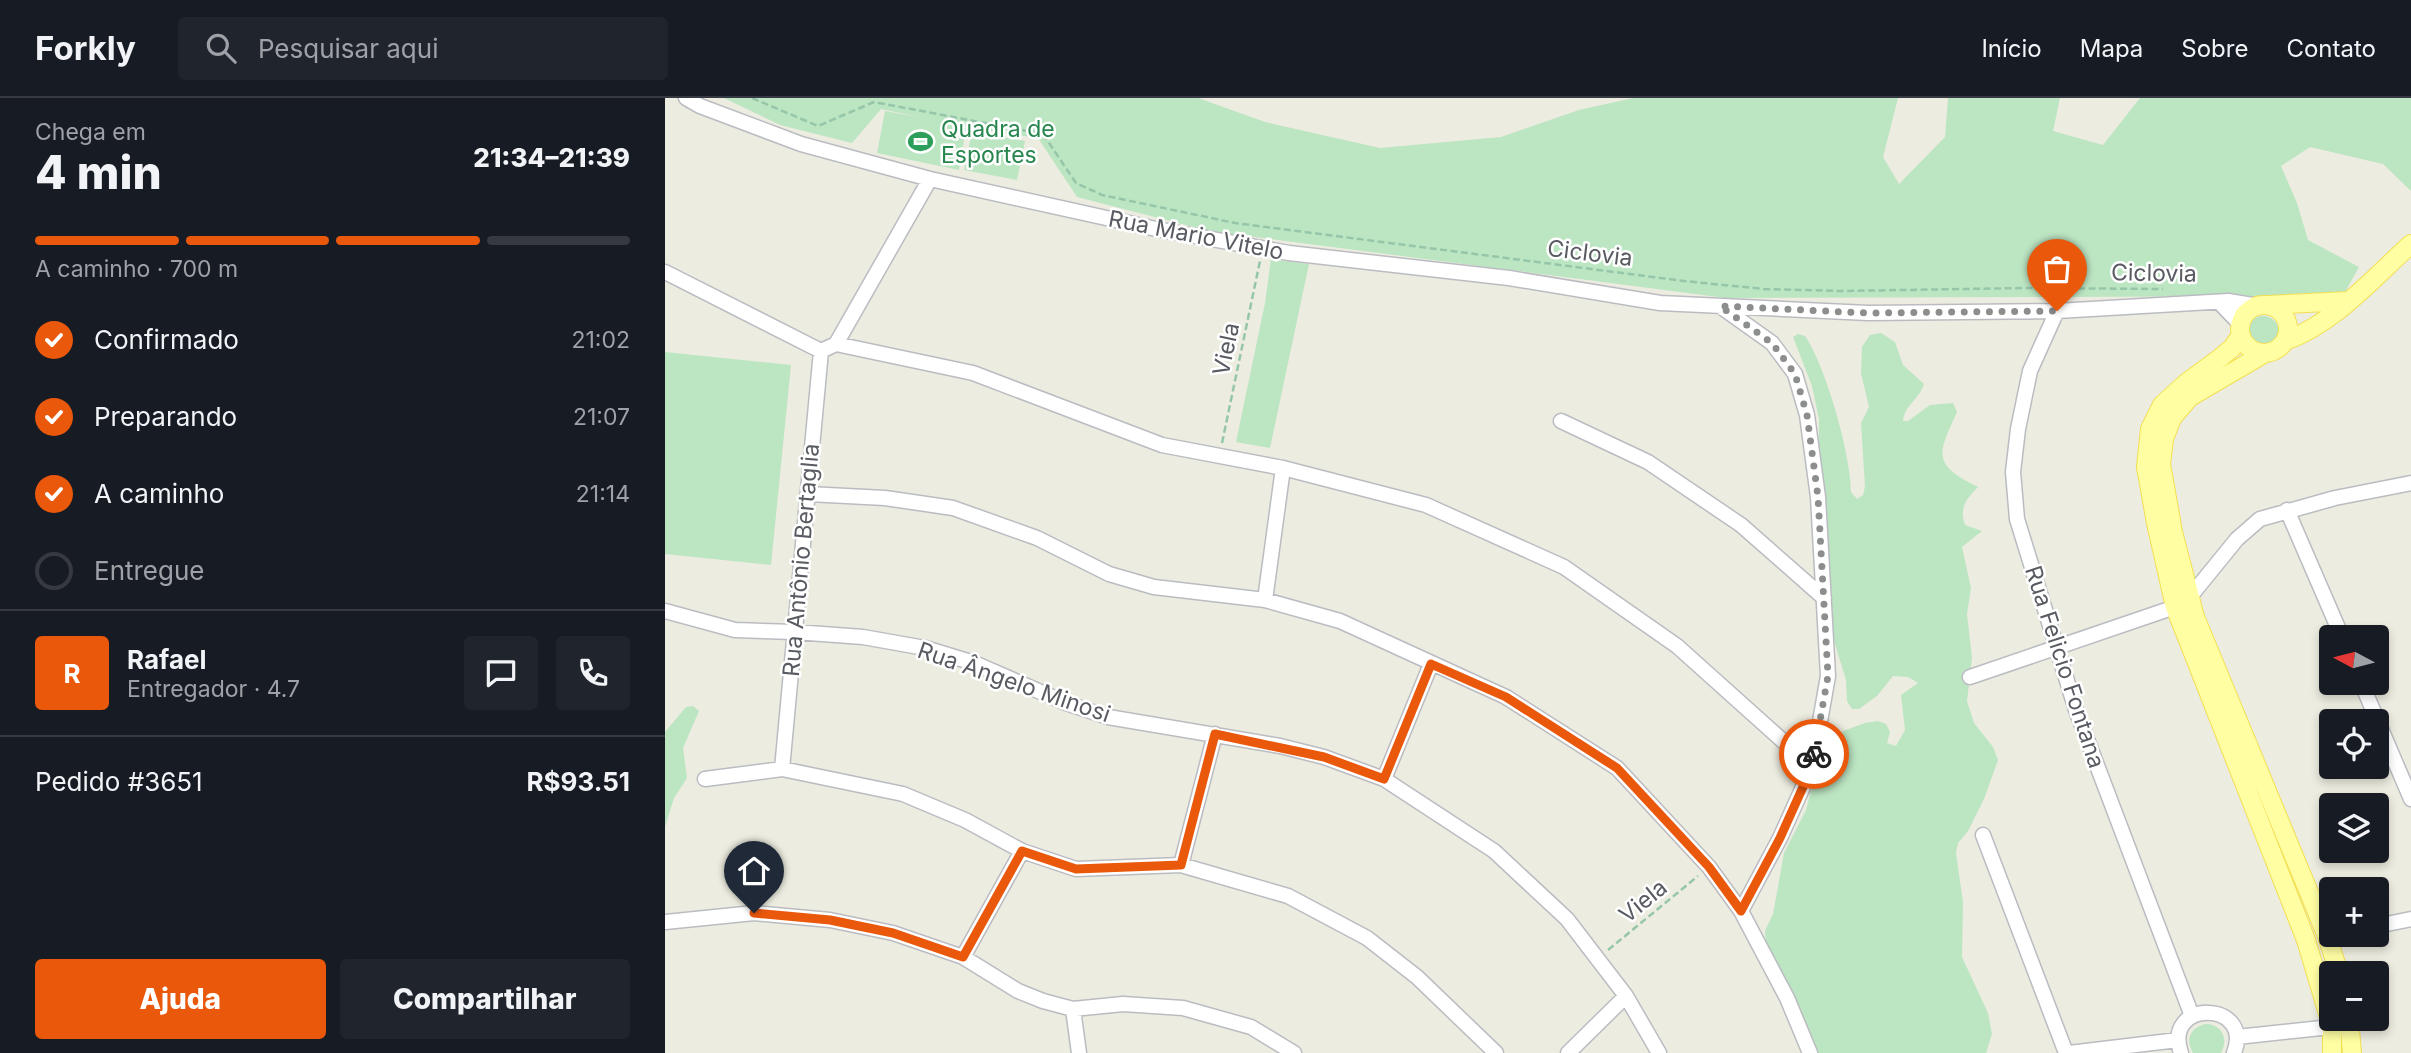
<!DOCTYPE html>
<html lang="pt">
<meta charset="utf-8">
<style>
:root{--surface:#171b24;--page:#20242c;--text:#f1f3f6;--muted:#9ea1a6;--line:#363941;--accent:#ea580c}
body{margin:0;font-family:Inter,sans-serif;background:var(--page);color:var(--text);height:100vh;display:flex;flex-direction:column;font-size:26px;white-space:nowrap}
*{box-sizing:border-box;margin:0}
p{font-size:23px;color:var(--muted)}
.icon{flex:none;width:38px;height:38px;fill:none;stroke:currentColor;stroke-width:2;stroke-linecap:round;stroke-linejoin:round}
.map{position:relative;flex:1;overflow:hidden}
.panel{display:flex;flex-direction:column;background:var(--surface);width:665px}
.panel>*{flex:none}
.needle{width:46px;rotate:277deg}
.fabs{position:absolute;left:1654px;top:527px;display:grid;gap:14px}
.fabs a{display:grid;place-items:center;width:70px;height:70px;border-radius:7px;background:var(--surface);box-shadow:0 4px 10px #0003;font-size:35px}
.pin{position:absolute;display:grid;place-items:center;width:60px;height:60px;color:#fff;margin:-72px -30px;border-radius:50% 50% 50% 0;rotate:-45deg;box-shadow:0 0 7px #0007}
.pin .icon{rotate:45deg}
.courier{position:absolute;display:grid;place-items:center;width:70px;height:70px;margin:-35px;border:5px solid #ea580c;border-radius:50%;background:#fff;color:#222;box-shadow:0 2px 9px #0007}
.headline em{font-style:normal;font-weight:800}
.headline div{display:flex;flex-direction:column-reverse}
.headline{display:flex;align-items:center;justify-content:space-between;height:119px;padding:0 35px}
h1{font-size:46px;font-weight:800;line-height:52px}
.bar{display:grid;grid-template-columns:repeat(4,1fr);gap:10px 7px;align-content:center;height:84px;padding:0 35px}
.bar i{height:9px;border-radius:5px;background:var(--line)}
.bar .on{background:var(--accent)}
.bar p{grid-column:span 4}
.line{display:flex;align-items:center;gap:18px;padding:0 35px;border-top:2px solid var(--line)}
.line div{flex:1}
.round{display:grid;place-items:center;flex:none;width:74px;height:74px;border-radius:7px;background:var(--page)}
ol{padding:0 35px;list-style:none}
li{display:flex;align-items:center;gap:21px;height:77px}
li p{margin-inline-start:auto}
li .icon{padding:7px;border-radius:50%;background:var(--accent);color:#fff;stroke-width:4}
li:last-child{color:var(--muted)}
li i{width:38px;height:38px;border:4px solid var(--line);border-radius:50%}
.primary-button{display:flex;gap:14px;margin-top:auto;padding:14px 35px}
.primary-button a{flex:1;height:80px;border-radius:7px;background:var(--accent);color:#fff;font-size:28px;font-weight:800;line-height:80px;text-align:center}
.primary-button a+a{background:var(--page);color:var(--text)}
header{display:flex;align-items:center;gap:42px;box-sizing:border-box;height:98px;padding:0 35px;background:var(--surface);border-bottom:2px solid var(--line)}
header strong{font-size:33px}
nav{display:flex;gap:38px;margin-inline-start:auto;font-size:24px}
.search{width:490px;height:63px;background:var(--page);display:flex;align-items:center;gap:18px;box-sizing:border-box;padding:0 24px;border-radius:7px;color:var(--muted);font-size:26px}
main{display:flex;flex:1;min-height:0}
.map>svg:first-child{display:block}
</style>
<header>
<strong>Forkly</strong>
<div class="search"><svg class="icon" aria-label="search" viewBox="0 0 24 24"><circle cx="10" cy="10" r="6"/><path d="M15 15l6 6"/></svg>Pesquisar aqui</div>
<nav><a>Início</a><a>Mapa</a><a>Sobre</a><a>Contato</a></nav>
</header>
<main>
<section class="panel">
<div class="headline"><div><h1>4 min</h1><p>Chega em</p></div><em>21:34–21:39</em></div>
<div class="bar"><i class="on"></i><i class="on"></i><i class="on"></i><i></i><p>A caminho · 700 m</p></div>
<ol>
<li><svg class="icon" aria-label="check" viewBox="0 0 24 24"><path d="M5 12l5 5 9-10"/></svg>Confirmado<p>21:02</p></li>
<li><svg class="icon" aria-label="check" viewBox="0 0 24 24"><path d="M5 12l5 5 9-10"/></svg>Preparando<p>21:07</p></li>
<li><svg class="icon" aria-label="check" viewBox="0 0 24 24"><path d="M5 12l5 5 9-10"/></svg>A caminho<p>21:14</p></li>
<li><i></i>Entregue</li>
</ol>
<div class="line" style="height:126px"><b class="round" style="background:var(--accent);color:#fff">R</b><div><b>Rafael</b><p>Entregador · 4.7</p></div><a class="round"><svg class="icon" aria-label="chat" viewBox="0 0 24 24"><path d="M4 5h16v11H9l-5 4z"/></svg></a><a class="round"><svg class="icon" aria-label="phone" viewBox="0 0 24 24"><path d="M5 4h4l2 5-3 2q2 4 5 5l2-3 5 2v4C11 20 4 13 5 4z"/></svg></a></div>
<div class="line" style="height:91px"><div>Pedido #3651</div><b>R$93.51</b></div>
<div class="primary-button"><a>Ajuda</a><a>Compartilhar</a></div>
</section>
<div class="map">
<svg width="1746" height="955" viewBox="0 0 1746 955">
<rect width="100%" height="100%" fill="#ecece0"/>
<path fill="#bce5c2" d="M59 0H533L600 24 715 50 836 39 914 12 968 0H1233L1218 59 1234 86 1280 39 1283 0H1395L1388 33 1438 47 1475 0H1746V93L1718 66 1645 49 1616 68 1632 105 1643 142 1694 169 1678 198 1061 200 544 133 412 99 373 40 294 28 301 30 294 72 212 55 220 13 259 20 216 11 187 45 115 27Z
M307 33 360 43 352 82 299 72Z
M606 161 644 166 605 350 571 344 600 205Z
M1582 234a16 16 0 1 1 32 0a16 16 0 1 1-32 0Z
M1216 235 1230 244 1238 267 1259 286C1255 300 1239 308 1238 323H1243L1265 307 1288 305 1292 314C1273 356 1266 366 1313 389 1301 401 1294 410 1300 427L1317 433 1297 449 1306 490 1302 516 1307 560 1302 603 1309 625 1328 649 1333 662 1319 701 1303 733 1293 745 1291 755 1298 804 1297 859 1323 915 1327 936 1321 955H1153L1141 925 1102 863 1100 833 1108 816 1119 755 1141 712 1152 671 1178 633 1200 625 1213 623 1221 626 1225 634 1222 645 1231 648 1240 632 1236 597 1253 585 1243 579 1228 578 1212 598 1194 611H1187L1182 603 1181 582 1163 523 1153 449 1154 321 1147 288 1128 239 1133 236 1140 238C1161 269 1186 357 1186 394L1192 401 1198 397 1200 389 1196 325 1204 309 1196 275 1197 249 1205 237Z
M0 254 126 267 106 467 0 456Z
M28 608 34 613 18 650 22 680 9 700 0 729V634L21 609Z
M1540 926C1557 926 1564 941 1556 955H1528C1520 942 1525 930 1540 926Z"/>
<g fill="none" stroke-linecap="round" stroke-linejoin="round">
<defs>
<path id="minor" d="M21 0 35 8 136 46 265 81 491 131 624 155 844 180 995 205 1203 215 1392 213 1563 203 1594 208
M0 174 156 253 171 246 308 275 497 347 618 370 761 407 899 469 1012 548 1147 669
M1554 204 1576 227
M1055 208 1107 245 1130 276 1142 317 1153 399 1163 578 1147 669 1115 740 1076 813
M1392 213 1365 273 1353 331 1348 374 1352 421 1411 612 1527 918
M171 246 265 81
M896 323 983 364 1076 427 1159 500
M143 396 220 400 288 410 372 440 444 476 489 489 600 502 675 523 841 599 952 670 1044 769 1076 813 1122 900 1145 955
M1622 412 1677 539
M600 502 618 370
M0 513 70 532 130 534 198 539 260 550 309 565 401 605 443 619 615 648 659 659 719 681 829 753 902 821 961 898 994 955
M1305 579 1510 509 1524 500 1572 441 1595 421 1670 400 1746 385
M1696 584 1746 701
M117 671 156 253
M40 681 117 671 238 696 300 722 357 753 411 771 516 767 623 798 702 840 752 879 831 955
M719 681 766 566
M1318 737 1401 955
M516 767 550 636
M0 824 89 815 165 822 228 835 298 859 353 893 378 903 408 911 458 906 518 910 586 929 629 955
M1712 828 1746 821
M298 859 357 753
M408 911 414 955
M1572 939 1675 928
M903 955 961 898
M1404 955 1513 942
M1516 955C1497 901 1589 902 1569 955"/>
<path id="major" d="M1602 207 1683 203
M1575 231a24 24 0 1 1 48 0a24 24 0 1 1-48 0Z
M1576 237 1567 250 1555 260 1521 285 1497 307 1485 331 1481 369 1491 425 1510 509 1641 842 1667 929V955
M1620 243C1669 226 1708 180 1746 146
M1600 255 1525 299 1507 320 1499 341 1496 366 1508 434 1530 519 1662 838 1674 875
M1684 920 1687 955"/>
</defs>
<use href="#minor" stroke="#bbbcc2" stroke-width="17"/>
<use href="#major" stroke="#f3df52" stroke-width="20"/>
<path stroke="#95c6aa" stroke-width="2.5" stroke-dasharray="7 3.5" stroke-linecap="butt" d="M87 0 153 28 209 4 378 36 411 85 437 97 570 125 1019 183 1099 191 1176 193 1361 190 1498 191
M557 345 595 163
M943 852 1033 778"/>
<use href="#minor" stroke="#fff" stroke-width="14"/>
<use href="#major" stroke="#fffea3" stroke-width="18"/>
</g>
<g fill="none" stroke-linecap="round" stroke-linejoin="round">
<path stroke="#8c8e8e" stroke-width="7" stroke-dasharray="0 12.6" d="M1149 656 1163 578 1153 399 1142 317 1130 276 1107 245 1055 208 1202 215 1392 213"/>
<path stroke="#ea580c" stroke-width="9" d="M89 815 165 822 228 835 298 859 357 753 411 771 516 767 550 636 659 659 719 681 766 566 841 599 952 670 1044 769 1076 813 1115 740 1147 669 1149 656"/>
</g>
<defs>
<symbol id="stadium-bare" viewBox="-9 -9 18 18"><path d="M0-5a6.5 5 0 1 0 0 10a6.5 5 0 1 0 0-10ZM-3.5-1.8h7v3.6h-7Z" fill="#2e9e5b" stroke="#fff" stroke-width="2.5" paint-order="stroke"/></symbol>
</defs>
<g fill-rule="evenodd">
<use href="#stadium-bare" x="238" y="26" width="35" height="35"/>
</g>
<g text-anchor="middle" stroke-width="5" stroke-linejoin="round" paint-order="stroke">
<g font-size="23" fill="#27864d" stroke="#fff" text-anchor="start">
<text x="276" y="39">Quadra de<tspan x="276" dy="26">Esportes</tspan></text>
</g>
<g font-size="23" fill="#595b62" stroke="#fff">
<text transform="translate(531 137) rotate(11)" y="8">Rua Mario Vitelo</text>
<text transform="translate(925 155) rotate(7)" y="8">Ciclovia</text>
<text transform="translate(1489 175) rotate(1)" y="8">Ciclovia</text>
<text transform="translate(561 251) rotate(-78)" y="8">Viela</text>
<text transform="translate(136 462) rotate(-85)" y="8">Rua Antônio Bertaglia</text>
<text transform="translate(1400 569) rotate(72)" y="8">Rua Felicio Fontana</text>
<text transform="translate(349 584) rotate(19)" y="8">Rua Ângelo Minosi</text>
<text transform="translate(978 803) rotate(-39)" y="8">Viela</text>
</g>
</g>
</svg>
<div class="fabs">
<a><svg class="needle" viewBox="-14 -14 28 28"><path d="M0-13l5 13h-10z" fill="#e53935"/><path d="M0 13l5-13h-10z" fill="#9ea1a6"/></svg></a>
<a><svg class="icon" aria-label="locate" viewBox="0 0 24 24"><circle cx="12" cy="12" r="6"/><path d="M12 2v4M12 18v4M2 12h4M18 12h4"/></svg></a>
<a><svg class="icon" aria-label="layers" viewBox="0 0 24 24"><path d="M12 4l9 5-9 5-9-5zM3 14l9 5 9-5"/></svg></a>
<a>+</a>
<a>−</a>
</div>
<div class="pin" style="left:1392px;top:213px;background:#ea580c"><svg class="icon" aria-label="bag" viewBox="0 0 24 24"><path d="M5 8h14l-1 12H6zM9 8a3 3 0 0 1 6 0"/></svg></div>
<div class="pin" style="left:89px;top:815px;background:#1f2937"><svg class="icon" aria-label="home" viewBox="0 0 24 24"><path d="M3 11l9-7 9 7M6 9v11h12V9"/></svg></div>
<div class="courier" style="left:1149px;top:656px"><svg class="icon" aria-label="bike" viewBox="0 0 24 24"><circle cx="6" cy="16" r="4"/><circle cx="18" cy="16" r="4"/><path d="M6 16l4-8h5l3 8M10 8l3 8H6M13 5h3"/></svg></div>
</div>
</main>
